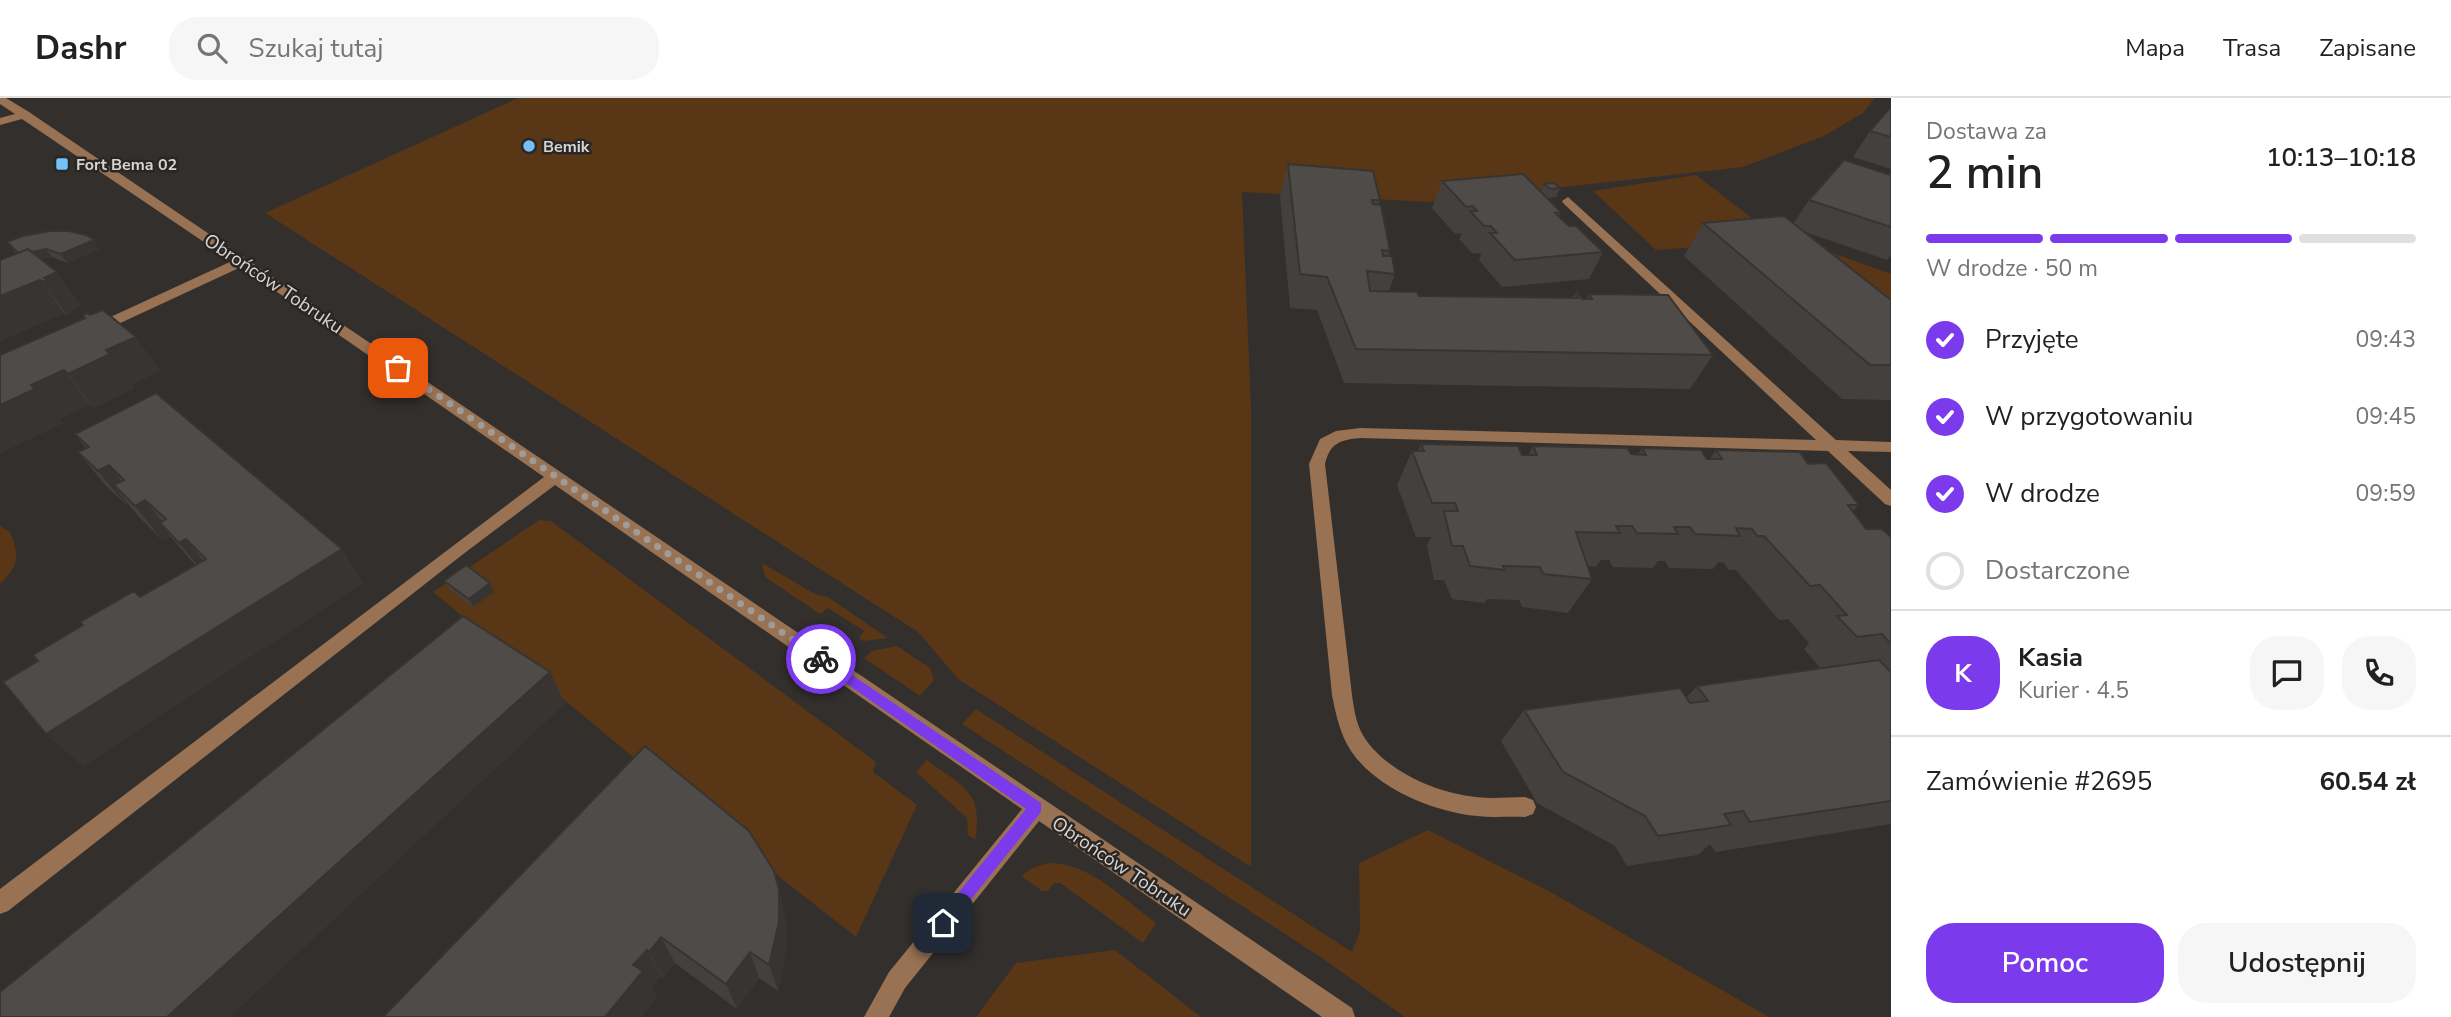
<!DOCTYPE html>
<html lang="pl">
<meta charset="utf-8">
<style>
:root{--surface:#fff;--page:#f6f6f6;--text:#202124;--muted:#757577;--line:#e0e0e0;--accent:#7c3aed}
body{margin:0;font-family:"Nunito Sans",sans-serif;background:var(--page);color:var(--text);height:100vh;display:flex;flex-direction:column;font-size:26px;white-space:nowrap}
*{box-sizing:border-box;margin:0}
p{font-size:23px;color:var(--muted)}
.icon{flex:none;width:38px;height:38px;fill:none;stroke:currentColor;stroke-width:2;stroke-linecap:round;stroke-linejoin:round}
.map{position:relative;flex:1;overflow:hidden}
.side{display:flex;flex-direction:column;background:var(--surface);width:560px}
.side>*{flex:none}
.pin{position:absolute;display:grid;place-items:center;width:60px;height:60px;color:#fff;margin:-30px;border-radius:14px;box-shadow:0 4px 10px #0006}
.courier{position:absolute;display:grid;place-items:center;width:70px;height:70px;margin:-35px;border:5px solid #7c3aed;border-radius:50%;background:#fff;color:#222;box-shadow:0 2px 9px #0007}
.overview em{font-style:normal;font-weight:600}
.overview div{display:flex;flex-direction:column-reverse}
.overview{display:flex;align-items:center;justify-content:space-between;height:119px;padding:0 35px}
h1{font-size:46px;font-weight:600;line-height:52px}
.bar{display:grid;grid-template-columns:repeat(4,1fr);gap:10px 7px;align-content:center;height:84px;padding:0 35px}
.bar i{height:9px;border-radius:5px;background:var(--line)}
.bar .current{background:var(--accent)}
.bar p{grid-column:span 4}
.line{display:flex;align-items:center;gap:18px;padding:0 35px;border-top:2px solid var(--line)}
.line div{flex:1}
.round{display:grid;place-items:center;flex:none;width:74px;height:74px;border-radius:28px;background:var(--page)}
ol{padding:0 35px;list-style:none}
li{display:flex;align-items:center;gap:21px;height:77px}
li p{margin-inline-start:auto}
li .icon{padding:7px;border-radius:50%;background:var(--accent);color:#fff;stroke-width:4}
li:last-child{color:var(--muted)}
li i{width:38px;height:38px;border:4px solid var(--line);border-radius:50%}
.cta{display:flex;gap:14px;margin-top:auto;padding:14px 35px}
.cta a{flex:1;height:80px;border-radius:28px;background:var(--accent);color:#fff;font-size:28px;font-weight:600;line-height:80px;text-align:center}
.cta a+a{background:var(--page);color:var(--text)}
header{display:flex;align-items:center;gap:42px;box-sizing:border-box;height:98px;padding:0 35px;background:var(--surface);border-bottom:2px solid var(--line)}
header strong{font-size:33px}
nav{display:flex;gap:38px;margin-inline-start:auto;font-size:24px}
.search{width:490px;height:63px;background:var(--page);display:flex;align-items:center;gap:18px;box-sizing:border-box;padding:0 24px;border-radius:28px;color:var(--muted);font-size:26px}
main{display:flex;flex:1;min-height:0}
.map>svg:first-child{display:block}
</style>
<header>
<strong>Dashr</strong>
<div class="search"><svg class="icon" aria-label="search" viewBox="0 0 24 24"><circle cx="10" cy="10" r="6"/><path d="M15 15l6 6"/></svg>Szukaj tutaj</div>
<nav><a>Mapa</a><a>Trasa</a><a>Zapisane</a></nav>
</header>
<main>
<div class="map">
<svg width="1891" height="919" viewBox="0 0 1891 919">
<rect width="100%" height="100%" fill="#332f2d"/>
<path fill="#583616" d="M518 0H1875L1863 15 1824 38 1743 69 1429 104 1242 94 1251 310V769L958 581 918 534 265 115Z
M1696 77 1766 131 1891 176V217L1774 143 1656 152 1593 93Z
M539 422 551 423 876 664 873 674 917 707 856 839 758 762 433 494Z
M0 428 10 434C20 459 19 467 0 486Z
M762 465 815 496 828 499 888 540 864 543 859 540 864 533 828 510 820 516 765 479Z
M897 548 930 570 934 582 920 598 864 560 872 553Z
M976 611 1352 854 1360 833 1359 765 1428 732 1547 792 1769 919H1405L1325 862 962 626Z
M927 662C962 688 984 693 975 742L968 737 967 720 916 674Z
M1049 765C1089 764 1125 802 1156 825L1143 845 1060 785H1054L1048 793H1042L1021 778 1032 770Z
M1115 852 1201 919H976L1016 865Z"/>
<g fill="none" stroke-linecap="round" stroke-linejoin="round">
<path fill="#987252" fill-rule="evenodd" d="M0 0H6L29 14 1352 910 1355 919H1322L1039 723 905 890 889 919H864L889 874 1022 711 555 387 462 457 8 813 0 816V791L544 379 241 169 101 234H91V228L232 163 22 21 0 27V20L15 16 0 6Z
M1568 99 1836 342 1891 344V354L1848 353 1891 392V408L1885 406 1828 353 1360 340C1340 342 1330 345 1325 366L1352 597C1354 611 1356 626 1364 639 1386 673 1436 695 1476 699 1492 701 1509 699 1525 699L1533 702 1536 709 1533 716 1525 719C1509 718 1493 720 1477 718 1433 714 1376 690 1351 653 1340 636 1336 617 1332 597L1309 366 1320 341 1336 333 1360 330 1816 342 1564 106 1562 103Z"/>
</g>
<path fill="#44403e" d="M1891 9V71L1853 59 1870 33Z
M1288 66 1380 102 1378 107 1390 153 1388 158 1395 176 1389 193 1419 198 1572 200 1575 195 1582 201H1586L1589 196 1713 257 1690 291 1344 285 1317 212 1290 210 1280 98Z
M1891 77V157L1887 162 1802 133 1891 202V302L1842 301 1684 158 1703 125 1793 126 1809 102Z
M1442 83 1541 94 1544 86 1560 90 1556 99 1547 100 1561 114 1559 118 1569 128 1603 154 1589 181 1502 189 1479 162 1481 157 1480 155 1473 156 1459 141 1462 135 1455 136 1432 110Z
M7 144 99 151 67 165 52 159 41 161 57 174 81 208 70 213 71 215 67 217 64 215 0 243V162L16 156Z
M90 217 160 272 132 286 134 290 94 310 90 306 59 321 63 325 0 355Z
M75 336 342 451 363 485 83 668 46 636 38 563 140 499 195 467 170 438 162 442 141 421 128 406 126 407 106 388 78 354 86 350Z
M1421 346 1528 357 1533 348 1638 356 1642 350 1710 361 1716 352 1808 366 1859 407 1853 413 1866 431 1891 439V726L1715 754 1710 746 1698 757 1627 768 1615 748 1537 705 1501 643 1524 612 1686 600 1697 588 1821 571 1804 551 1809 545 1788 521 1779 522 1736 472H1729L1724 465 1718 464 1713 471 1669 470 1665 463H1658L1653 470 1613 469 1609 462H1601L1596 469 1587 468 1592 481 1568 515 1522 509 1519 502 1487 501 1485 505 1452 501 1444 482H1434L1427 447 1431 439H1416L1397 387 1412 353H1418Z
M444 483 494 494 473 509 449 491Z
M645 648 786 820 787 851 778 893 759 880 737 911 675 865 663 880 661 878 651 888 657 899 641 919Z"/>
<path fill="#373432" d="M94 142 99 151 67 165 61 156Z
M46 151 52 159 26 165 19 156Z
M57 174 81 208 70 213 71 215 67 217 42 184 44 180Z
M40 182 64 215 0 243V198Z
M136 239 160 272 132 286 134 290 94 310 68 276 106 252Z
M64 272 90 306 59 321 63 325 0 355V307L31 287Z
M109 367 136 402 114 387 128 406 126 407 98 373Z
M145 402 172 436 160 425 170 438 162 442 135 408Z
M186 441 213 475 206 478 179 445Z
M342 451 363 485 83 668 46 636Z
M490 485 494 494 473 509 469 501Z
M550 574 565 606 230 919H167Z
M774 773 786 820 787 851 778 893 769 867Z
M661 839 675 865 663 880 649 854Z
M647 852 661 878 651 888 657 899 641 919H605L633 867Z
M750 854 759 880 737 911 726 886Z"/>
<path fill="#4f4b48" stroke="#373432" stroke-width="2" d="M1891 9V39L1870 33Z
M1844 62 1891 77V129L1809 102Z
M1288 66 1373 73 1380 102H1372L1373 106 1381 107 1390 153 1382 152 1383 158H1392L1395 176 1367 173 1370 193 1417 194 1419 198 1578 200 1575 195 1577 194 1582 201H1592L1589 196 1668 197 1713 257 1356 251 1327 179 1300 176Z
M1523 76 1561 114 1555 115 1569 128H1576L1603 154 1515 162 1490 135H1497L1491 128H1484L1470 113H1477L1473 108 1466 109 1442 83Z
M1554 85 1560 90 1550 91 1544 86Z
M1784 118 1891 202V267H1870L1703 125Z
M50 133H69L86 137 94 142 61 156 46 151 31 154 28 151 18 155 7 144 23 138Z
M28 151 57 174 44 180 47 182 42 184 40 182 0 198V162Z
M103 212 136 239 106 252 110 256 68 276 64 272 31 287 35 291 0 307V257L85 220 83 217 87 215 90 217Z
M156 295 342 451 46 636 3 584 38 563 33 557 83 527 80 524 134 493 140 499 206 461 186 441 179 445 160 425 166 421 145 402 135 408 114 387 124 382 109 367 98 373 78 354 89 349 75 336Z
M1421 346 1518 348 1522 357H1537L1533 348 1627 350 1631 356 1646 357 1642 350 1701 352 1707 361H1722L1716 352 1800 354 1808 366 1826 365 1859 407H1848L1866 431H1882L1891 439V546L1882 536 1857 539 1837 518 1847 517 1820 487 1810 488 1764 438H1757L1752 431 1736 430 1740 438 1695 436 1690 429H1674L1678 436 1637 435 1632 428H1616L1620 435 1576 434 1592 481 1543 476 1540 469 1503 468 1505 472 1470 468 1463 448H1452L1444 413H1458L1455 405H1432L1412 353H1424Z
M466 467 490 485 469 501 444 483Z
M463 518 550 574 167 919H0V894Z
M1879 562 1891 574V703L1750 724 1743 713 1724 716 1731 727 1658 738 1645 718 1563 674 1524 612 1680 590 1690 605 1708 603 1697 588Z
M645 648 749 733 774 773 779 792V824L769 867 750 854 726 886 661 839 649 854 647 852 633 867 643 873 605 919H383Z"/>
<path fill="#7c3aed" d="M821 556 1041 705V714L948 830 943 833 938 830 935 825 938 820 1026 711 817 565 815 561Z"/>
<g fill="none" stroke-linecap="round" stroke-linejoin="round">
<path stroke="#9e9b99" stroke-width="7" stroke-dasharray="0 12.6" d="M398 270 821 561"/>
</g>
<g fill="#75c0f6" stroke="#292623" stroke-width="2.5">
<circle cx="529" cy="48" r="7"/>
<rect x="55" y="59" width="14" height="14" rx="3.5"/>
</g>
<g text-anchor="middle" stroke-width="5" stroke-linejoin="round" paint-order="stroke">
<g font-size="16" font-weight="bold" fill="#d7d5d3" stroke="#292623" text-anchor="start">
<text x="543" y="54">Bemik</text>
<text x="76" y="72">Fort Bema 02</text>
</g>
<g font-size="19" fill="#d7d5d3" stroke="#292623">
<text transform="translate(274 185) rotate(34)" y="7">Obrońców Tobruku</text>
<text transform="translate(1122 768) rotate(34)" y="7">Obrońców Tobruku</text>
</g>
</g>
</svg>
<div class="pin" style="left:398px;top:270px;background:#ea580c"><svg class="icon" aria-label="bag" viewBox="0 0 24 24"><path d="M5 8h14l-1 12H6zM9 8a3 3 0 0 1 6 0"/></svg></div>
<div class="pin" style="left:943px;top:825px;background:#1f2937"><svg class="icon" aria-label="home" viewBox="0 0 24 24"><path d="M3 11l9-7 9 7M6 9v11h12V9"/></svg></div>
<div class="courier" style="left:821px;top:561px"><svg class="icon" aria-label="bike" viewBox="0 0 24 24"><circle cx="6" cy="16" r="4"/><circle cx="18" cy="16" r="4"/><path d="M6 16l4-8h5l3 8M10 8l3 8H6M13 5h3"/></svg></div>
</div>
<section class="side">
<div class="overview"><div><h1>2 min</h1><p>Dostawa za</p></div><em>10:13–10:18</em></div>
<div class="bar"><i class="current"></i><i class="current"></i><i class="current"></i><i></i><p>W drodze · 50 m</p></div>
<ol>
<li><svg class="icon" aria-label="check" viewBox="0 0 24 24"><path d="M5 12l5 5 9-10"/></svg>Przyjęte<p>09:43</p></li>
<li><svg class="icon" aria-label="check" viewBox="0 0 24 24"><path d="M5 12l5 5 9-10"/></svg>W przygotowaniu<p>09:45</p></li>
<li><svg class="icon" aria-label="check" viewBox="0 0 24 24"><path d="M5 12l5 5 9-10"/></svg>W drodze<p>09:59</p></li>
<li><i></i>Dostarczone</li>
</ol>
<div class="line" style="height:126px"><b class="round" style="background:var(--accent);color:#fff">K</b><div><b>Kasia</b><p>Kurier · 4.5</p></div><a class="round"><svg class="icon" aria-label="chat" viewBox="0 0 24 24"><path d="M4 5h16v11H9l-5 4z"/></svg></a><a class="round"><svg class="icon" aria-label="phone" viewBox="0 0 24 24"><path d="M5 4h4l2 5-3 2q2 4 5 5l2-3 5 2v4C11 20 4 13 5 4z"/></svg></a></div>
<div class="line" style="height:91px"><div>Zamówienie #2695</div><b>60.54 zł</b></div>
<div class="cta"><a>Pomoc</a><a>Udostępnij</a></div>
</section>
</main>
